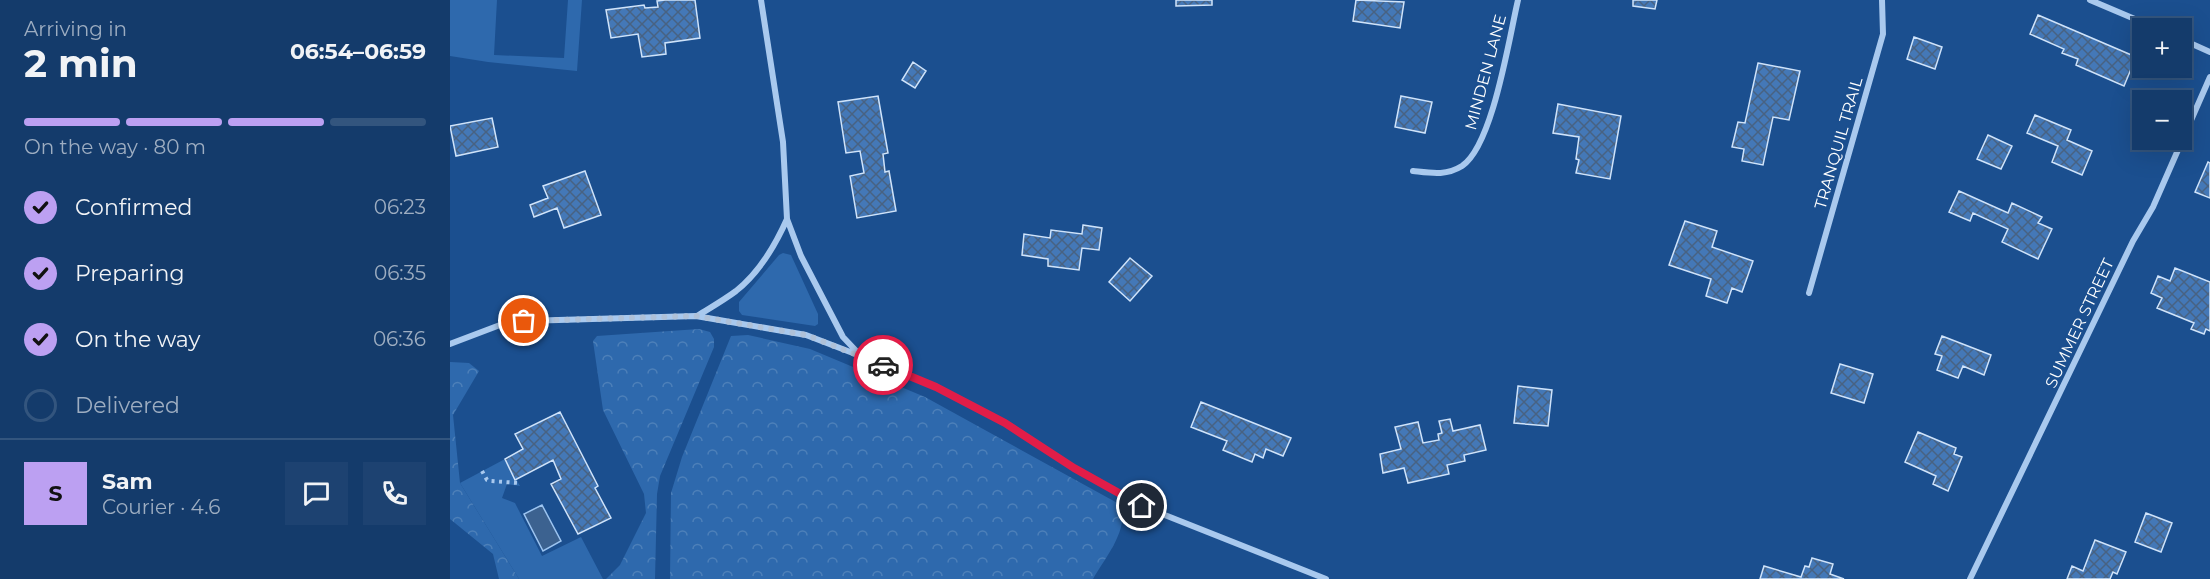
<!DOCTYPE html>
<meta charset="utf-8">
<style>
:root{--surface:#143b6b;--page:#1d4271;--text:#f1f3f6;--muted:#9dadc1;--line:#33557e;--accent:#bca0f2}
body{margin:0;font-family:Montserrat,sans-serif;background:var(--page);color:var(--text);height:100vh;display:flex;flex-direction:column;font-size:22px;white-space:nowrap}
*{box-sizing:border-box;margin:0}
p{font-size:20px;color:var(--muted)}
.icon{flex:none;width:33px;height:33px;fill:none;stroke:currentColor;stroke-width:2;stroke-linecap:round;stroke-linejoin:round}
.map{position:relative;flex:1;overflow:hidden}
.sheet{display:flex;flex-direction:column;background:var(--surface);width:450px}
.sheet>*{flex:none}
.buttons{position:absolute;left:1682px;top:18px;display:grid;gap:12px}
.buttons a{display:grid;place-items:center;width:60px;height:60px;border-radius:0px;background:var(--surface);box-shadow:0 6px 24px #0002,0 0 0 2px var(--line);font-size:30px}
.pin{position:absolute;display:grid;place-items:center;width:51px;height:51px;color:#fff;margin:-26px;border:3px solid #fff;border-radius:50%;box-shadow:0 2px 6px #0007}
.courier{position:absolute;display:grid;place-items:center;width:60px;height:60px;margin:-30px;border:4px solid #e11d48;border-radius:50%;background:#fff;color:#222;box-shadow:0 2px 8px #0007}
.headline em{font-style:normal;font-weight:700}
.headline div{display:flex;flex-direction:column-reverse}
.headline{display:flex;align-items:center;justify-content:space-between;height:102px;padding:0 24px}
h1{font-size:39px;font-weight:700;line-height:45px}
.bar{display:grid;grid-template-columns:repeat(4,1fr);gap:9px 6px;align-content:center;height:72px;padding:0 24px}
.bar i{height:8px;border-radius:4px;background:var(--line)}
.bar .selected{background:var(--accent)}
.bar p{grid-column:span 4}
.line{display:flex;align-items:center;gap:15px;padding:0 24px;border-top:2px solid var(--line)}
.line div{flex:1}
.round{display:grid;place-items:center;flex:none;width:63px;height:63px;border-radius:0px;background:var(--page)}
ol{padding:0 24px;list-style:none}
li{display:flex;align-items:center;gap:18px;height:66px}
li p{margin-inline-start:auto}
li .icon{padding:6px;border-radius:50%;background:var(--accent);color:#111;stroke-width:4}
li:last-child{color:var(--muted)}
li i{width:33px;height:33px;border:3px solid var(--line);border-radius:50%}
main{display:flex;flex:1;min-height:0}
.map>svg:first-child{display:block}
</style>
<main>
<section class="sheet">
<div class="headline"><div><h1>2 min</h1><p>Arriving in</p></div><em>06:54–06:59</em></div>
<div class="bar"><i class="selected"></i><i class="selected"></i><i class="selected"></i><i></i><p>On the way · 80 m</p></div>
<ol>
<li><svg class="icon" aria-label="check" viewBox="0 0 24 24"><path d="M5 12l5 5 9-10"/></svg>Confirmed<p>06:23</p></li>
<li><svg class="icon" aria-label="check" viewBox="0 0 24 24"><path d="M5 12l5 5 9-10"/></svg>Preparing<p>06:35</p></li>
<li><svg class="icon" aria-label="check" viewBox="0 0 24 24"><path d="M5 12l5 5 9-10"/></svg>On the way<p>06:36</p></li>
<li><i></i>Delivered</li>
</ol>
<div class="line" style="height:108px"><b class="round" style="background:var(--accent);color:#111">S</b><div><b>Sam</b><p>Courier · 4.6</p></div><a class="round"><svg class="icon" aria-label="chat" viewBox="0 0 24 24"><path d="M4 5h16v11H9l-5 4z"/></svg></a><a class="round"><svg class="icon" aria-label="phone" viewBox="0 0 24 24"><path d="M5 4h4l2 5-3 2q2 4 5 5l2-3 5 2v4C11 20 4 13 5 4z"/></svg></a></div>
</section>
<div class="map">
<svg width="1760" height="579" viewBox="0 0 1760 579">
<defs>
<pattern id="forest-crowns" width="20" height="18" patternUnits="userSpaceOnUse" patternTransform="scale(1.5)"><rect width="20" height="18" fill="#2e69ad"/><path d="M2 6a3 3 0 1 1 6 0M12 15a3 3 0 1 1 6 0" fill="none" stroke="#4d80b9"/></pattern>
<pattern id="building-cross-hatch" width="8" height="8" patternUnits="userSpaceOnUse" patternTransform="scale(1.5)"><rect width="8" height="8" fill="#4478b7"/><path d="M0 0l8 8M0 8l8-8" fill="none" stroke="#486282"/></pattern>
</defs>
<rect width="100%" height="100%" fill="#1b4f8f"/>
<path fill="#2e69ad" d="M0 0H47L44 55 114 58 118 0H132L127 71 38 62 0 56Z
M333 253 341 255 368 314V324L365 326 292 315 289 311V302L329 255Z
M55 459 70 486 57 484 52 498 65 503 92 556 131 537 153 579H69L10 483Z"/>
<path fill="url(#forest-crowns)" d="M249 329 260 332 264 339V347L210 476 207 494 205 579H156L170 565 196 513 194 494 153 410 143 341 147 336Z
M298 335 360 349 475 397 671 505C679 530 655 558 643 579H220L221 493 232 457 281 336Z
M0 362 19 363 29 371 3 415 10 483 69 579H49L43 554 0 519Z"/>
<path fill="#3c6290" stroke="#9cc4f0" stroke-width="1.5" d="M92 505 111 541 93 551 74 514Z"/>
<path fill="url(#building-cross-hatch)" stroke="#cfe3fa" stroke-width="1.5" d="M215 0H245L250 38 215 43 216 54 192 57 188 34 161 38 156 10 194 5 195 8 208 7 207 1Z
M726 0H762V5L726 6Z
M906 0 954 2 950 28 903 21Z
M1183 0H1207L1205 9 1183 6Z
M1588 15 1686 57 1674 86 1626 65 1628 59 1612 53 1614 49 1580 34Z
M1464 37 1492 47 1485 69 1457 59Z
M463 62 476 71 465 88 452 80Z
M1308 63 1350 71 1339 120 1323 117 1313 165 1292 161 1294 149 1282 147 1288 122 1295 123Z
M428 96 438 153 433 154 435 172 439 171 446 211 407 218 400 176 414 173 410 151 396 153 388 102Z
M951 96 982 102 975 133 945 127Z
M1108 104 1171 116 1160 179 1126 173 1129 160 1126 159 1129 137 1103 133Z
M1585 115 1621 130 1617 140 1642 151 1632 175 1602 162 1608 146 1577 133Z
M42 118 48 147 6 156 0 126Z
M1538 135 1562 146 1551 169 1527 159Z
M1758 162 1760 163V198L1745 192Z
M135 171 151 215 114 228 107 208 84 217 80 205 98 198 93 186Z
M1509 191 1558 213 1562 203 1592 217 1588 223 1602 229 1588 259 1552 242 1558 229 1523 213 1520 221 1499 212Z
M1235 221 1267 231 1262 247 1303 261 1292 292 1282 288 1277 303 1256 296 1261 279 1219 265Z
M633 225 652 228 649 250 632 248 629 270 598 266V259L572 255 574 234 600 238 601 230 632 234Z
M680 258 702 276 680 301 659 282Z
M1725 268 1760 282V331L1756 329 1754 334 1741 329 1744 323 1707 308 1712 298 1701 293 1708 276 1720 281Z
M1492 336 1541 355 1534 375 1513 366 1508 378 1487 370 1492 356 1485 354Z
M1390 364 1423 374 1414 403 1381 393Z
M1068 386 1102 390 1098 426 1064 423Z
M751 402 841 438 833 456 816 449 813 458 805 454 802 462 773 450 777 441 741 427Z
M110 412 148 486 145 488 161 518 128 534 101 484 111 479 103 460 65 480 55 459 73 449 65 434Z
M1000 419 1003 431 1030 425 1036 450 1014 455 1015 461 997 465 999 474 958 483 954 468 933 473 930 454 951 449 945 427 968 422 973 443 989 440 988 434 992 433 989 421Z
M1468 432 1506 448 1504 454 1512 457 1498 491 1483 484 1486 476 1455 462Z
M1696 513 1722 523 1711 552 1685 542Z
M1645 540 1676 552 1667 574 1663 572 1660 579H1617L1622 566 1633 571Z
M1362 558 1383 564 1380 574 1394 579H1310L1314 566 1351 577 1355 566 1359 567Z"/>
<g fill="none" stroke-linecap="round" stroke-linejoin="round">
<path stroke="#a9c9ee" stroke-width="4" stroke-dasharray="3 4.5" stroke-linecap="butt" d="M32 471 37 480 40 481 69 483"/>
<path stroke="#a9c9ee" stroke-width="6" d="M311 0 333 142 337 219 351 256 393 337 411 356 486 387 555 423 624 468 692 506 876 579
M1640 0 1706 28
M1731 39 1760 52
M963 171C981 173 996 176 1012 166 1043 145 1059 38 1068 0
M1359 293 1433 34 1432 0
M247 316C260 308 274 300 286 291 310 272 325 246 337 219
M0 344 50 325 74 321 246 316 356 335 408 355
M1520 579 1683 241 1703 207 1760 77"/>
</g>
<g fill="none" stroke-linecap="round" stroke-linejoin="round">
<path stroke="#afc1d8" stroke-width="6" stroke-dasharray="0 10.8" d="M74 321 246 316 356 335 433 365"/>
<path stroke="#e11d48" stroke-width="8" d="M433 365 486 387 555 423 624 468 692 506"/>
</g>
<g text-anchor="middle" stroke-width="4.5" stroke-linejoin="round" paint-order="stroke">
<g font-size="16" fill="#fff" stroke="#1b4f8f">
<text transform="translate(1035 72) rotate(-75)" y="6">MINDEN LANE</text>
<text transform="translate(1388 143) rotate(-74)" y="6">TRANQUIL TRAIL</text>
<text transform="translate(1629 323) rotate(-65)" y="6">SUMMER STREET</text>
</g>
</g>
</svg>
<div class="buttons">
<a>+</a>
<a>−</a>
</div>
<div class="pin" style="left:74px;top:321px;background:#ea580c"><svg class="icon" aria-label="bag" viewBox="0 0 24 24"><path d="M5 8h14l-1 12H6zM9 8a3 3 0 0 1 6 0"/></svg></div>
<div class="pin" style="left:692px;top:506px;background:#1f2937"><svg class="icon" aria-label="home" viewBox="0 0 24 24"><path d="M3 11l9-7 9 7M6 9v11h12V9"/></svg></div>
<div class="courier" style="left:433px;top:365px"><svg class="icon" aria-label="car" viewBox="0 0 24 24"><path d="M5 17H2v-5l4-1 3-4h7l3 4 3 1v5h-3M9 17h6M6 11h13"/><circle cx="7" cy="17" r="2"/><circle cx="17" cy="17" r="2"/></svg></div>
</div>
</main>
